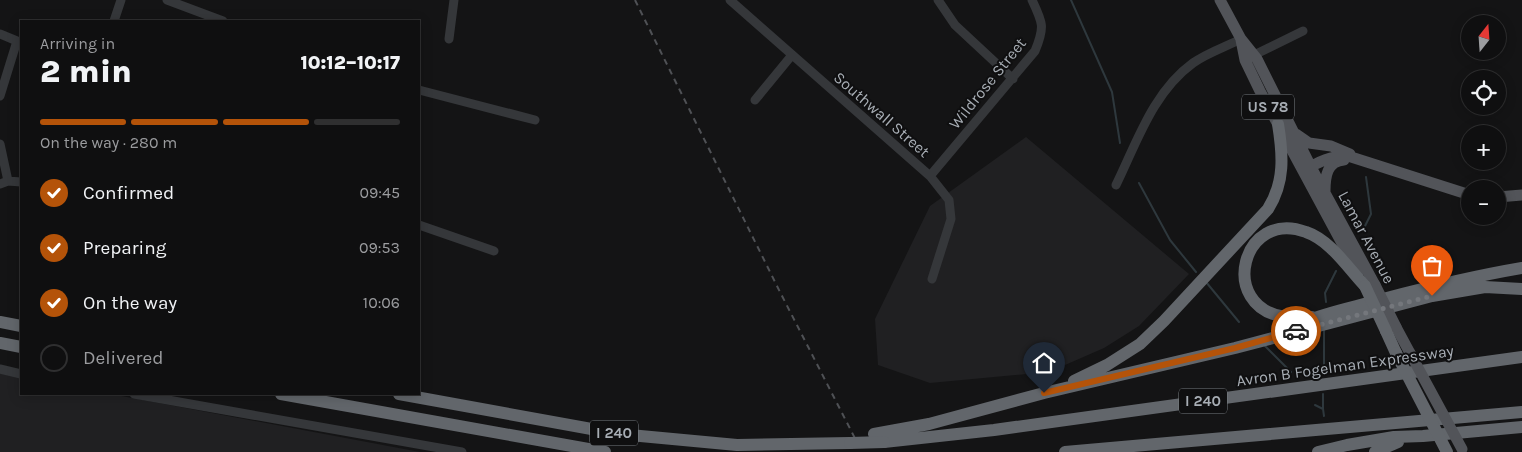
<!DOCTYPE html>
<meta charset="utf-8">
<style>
:root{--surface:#0f0f10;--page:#1d1d1e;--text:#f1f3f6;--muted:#9b9c9f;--line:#2f2f30;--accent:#b45309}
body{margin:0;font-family:Karla,sans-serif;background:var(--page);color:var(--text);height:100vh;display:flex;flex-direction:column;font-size:19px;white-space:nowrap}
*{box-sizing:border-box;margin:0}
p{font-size:16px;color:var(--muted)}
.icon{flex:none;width:28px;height:28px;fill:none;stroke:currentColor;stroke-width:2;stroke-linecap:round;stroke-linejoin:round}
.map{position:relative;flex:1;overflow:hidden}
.side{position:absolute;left:20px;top:20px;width:400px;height:375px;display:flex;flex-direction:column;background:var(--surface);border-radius:0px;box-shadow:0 2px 12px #0003,0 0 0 1px var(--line)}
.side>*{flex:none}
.needle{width:32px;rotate:17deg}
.tools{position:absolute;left:1461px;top:15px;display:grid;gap:10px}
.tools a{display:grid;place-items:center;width:45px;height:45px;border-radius:50%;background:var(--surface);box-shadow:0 2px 12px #0003,0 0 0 1px var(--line);font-size:25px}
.pin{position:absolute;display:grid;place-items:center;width:42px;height:42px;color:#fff;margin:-51px -21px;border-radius:50% 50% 50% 0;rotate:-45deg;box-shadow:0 0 5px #0007}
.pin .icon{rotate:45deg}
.courier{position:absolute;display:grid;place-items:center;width:50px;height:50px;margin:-25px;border:4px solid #b45309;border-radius:50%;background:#fff;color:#222;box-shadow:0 1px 6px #0007}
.headline em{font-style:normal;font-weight:800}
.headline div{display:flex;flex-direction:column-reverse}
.headline{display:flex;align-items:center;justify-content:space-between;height:85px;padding:0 20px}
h1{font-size:32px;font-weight:800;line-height:38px}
.bar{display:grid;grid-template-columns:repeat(4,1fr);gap:8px 5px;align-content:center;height:60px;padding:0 20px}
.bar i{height:6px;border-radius:4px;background:var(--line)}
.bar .current{background:var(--accent)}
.bar p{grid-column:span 4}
ol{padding:0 20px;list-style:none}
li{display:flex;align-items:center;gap:15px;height:55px}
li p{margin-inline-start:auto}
li .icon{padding:5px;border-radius:50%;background:var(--accent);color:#fff;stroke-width:4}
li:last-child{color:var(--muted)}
li i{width:28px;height:28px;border:2px solid var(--line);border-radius:50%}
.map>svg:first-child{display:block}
</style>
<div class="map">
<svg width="1522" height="452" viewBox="0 0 1522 452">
<rect width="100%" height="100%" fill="#141415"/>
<path fill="#202022" d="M1026 137 1189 274 1139 326 1104 348 1049 372 930 383 878 365 875 319 930 206Z
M0 373 21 377V394H111L420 452H0Z"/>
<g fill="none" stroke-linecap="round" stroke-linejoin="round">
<path stroke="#2e383d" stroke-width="2" d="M1071 0 1112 92 1120 143
M1139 183 1170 240 1196 272
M1363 230 1371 214 1366 177
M1206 282 1239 322
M1326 302 1325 293 1336 271
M1265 346 1291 372
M1324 366V329
M1323 394V409
M1315 405 1323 409 1324 416"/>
<path stroke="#35373a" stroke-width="9" d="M167 0 223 21
M730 0 930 176 949 200 951 219 932 279
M938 0 955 25 1013 79
M114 21 121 0
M0 34 17 41 0 96
M449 39 454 0
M1254 55 1303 31
M419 90 535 120
M755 100 792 55
M0 144 8 181
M930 176 1035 51C1045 27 1043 23 1032 0
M0 184 8 181 21 182
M1116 185C1137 142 1153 92 1193 63 1207 53 1225 47 1241 39
M419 225 494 251
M0 369 21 374
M134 394 462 452"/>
<path stroke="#525459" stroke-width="11" d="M1220 0 1241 39 1257 59 1311 167 1375 285
M1241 40 1245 60 1260 91 1358 273
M1296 134 1309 143 1331 146 1350 154
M1304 171C1317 162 1332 155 1348 156L1470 195
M1325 191C1325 177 1327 161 1344 160
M1498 197 1522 195
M1396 327 1410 353"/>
<path stroke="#62666b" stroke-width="12" d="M1312 317C1303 317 1294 318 1285 317 1217 307 1242 208 1306 232 1330 240 1348 268 1365 286
M0 322 21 326
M1301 323C1327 312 1355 307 1383 299 1429 287 1475 276 1522 268
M1386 331 1396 353
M0 343 21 347
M1074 381 1107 365 1140 344 1164 321 1268 209C1285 182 1283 155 1278 124
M281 394 605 452
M399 394 619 434 737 445 850 443
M874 434 929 424 1044 393 1235 348 1432 296 1485 287 1522 289
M884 442 994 430 1522 357
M1065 452 1522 412
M1318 452 1347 445 1394 437 1423 436 1522 427
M1375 452 1398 442"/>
<path stroke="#4f5155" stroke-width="2" stroke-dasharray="6 5" stroke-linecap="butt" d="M635 0 780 292 862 452"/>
<path stroke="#525459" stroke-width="11" d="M1375 285 1396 327
M1410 353 1462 449"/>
<path stroke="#62666b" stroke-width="12" d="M1365 286 1386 331
M1396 353 1447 452
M850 443 884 442"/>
</g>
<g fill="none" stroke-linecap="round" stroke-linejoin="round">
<path stroke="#74777c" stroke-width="5" stroke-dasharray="0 9" d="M1296 331 1432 296"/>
<path stroke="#b45309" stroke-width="6" d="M1044 393 1235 348 1296 331"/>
</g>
<g text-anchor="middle" stroke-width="4" stroke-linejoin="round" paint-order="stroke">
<g fill="#0f0f10" stroke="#797e83" stroke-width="1">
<rect x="1242" y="94.5" width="52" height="25" rx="4"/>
<rect x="1179" y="388.5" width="48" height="25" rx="4"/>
<rect x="590" y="420.5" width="48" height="25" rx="4"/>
</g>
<g font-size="15" font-weight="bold" fill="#a7adb4">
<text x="1268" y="112">US 78</text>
<text x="1203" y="406">I 240</text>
<text x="614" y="438">I 240</text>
</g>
<g font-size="16" fill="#a7adb4" stroke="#0f0f10">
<text transform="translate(987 83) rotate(-51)" y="6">Wildrose Street</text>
<text transform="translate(882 114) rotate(41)" y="6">Southwall Street</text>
<text transform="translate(1367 237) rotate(62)" y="6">Lamar Avenue</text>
<text transform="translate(1345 365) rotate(-8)" y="6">Avron B Fogelman Expressway</text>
</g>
</g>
</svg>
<div class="tools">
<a><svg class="needle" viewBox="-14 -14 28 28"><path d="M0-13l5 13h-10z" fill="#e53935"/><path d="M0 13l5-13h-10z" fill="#9b9c9f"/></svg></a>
<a><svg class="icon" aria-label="locate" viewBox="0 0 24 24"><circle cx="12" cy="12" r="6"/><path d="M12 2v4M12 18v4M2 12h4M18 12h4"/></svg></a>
<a>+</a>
<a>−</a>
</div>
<div class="pin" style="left:1432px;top:296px;background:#ea580c"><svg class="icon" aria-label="bag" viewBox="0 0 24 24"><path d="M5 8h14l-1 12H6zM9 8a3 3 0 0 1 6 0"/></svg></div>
<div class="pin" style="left:1044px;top:393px;background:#1f2937"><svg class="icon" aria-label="home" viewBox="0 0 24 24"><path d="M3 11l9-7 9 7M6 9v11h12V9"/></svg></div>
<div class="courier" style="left:1296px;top:331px"><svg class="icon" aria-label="car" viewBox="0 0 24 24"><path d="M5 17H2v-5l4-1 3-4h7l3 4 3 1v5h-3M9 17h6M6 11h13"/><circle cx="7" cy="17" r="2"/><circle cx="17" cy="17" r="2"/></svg></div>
<section class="side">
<div class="headline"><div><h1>2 min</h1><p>Arriving in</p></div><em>10:12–10:17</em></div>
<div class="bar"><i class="current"></i><i class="current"></i><i class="current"></i><i></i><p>On the way · 280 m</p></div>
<ol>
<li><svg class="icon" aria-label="check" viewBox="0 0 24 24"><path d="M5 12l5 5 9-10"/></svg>Confirmed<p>09:45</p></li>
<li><svg class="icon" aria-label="check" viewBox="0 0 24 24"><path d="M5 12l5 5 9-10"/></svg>Preparing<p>09:53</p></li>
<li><svg class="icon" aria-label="check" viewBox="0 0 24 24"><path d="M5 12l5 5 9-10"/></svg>On the way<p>10:06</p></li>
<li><i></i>Delivered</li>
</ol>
</section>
</div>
